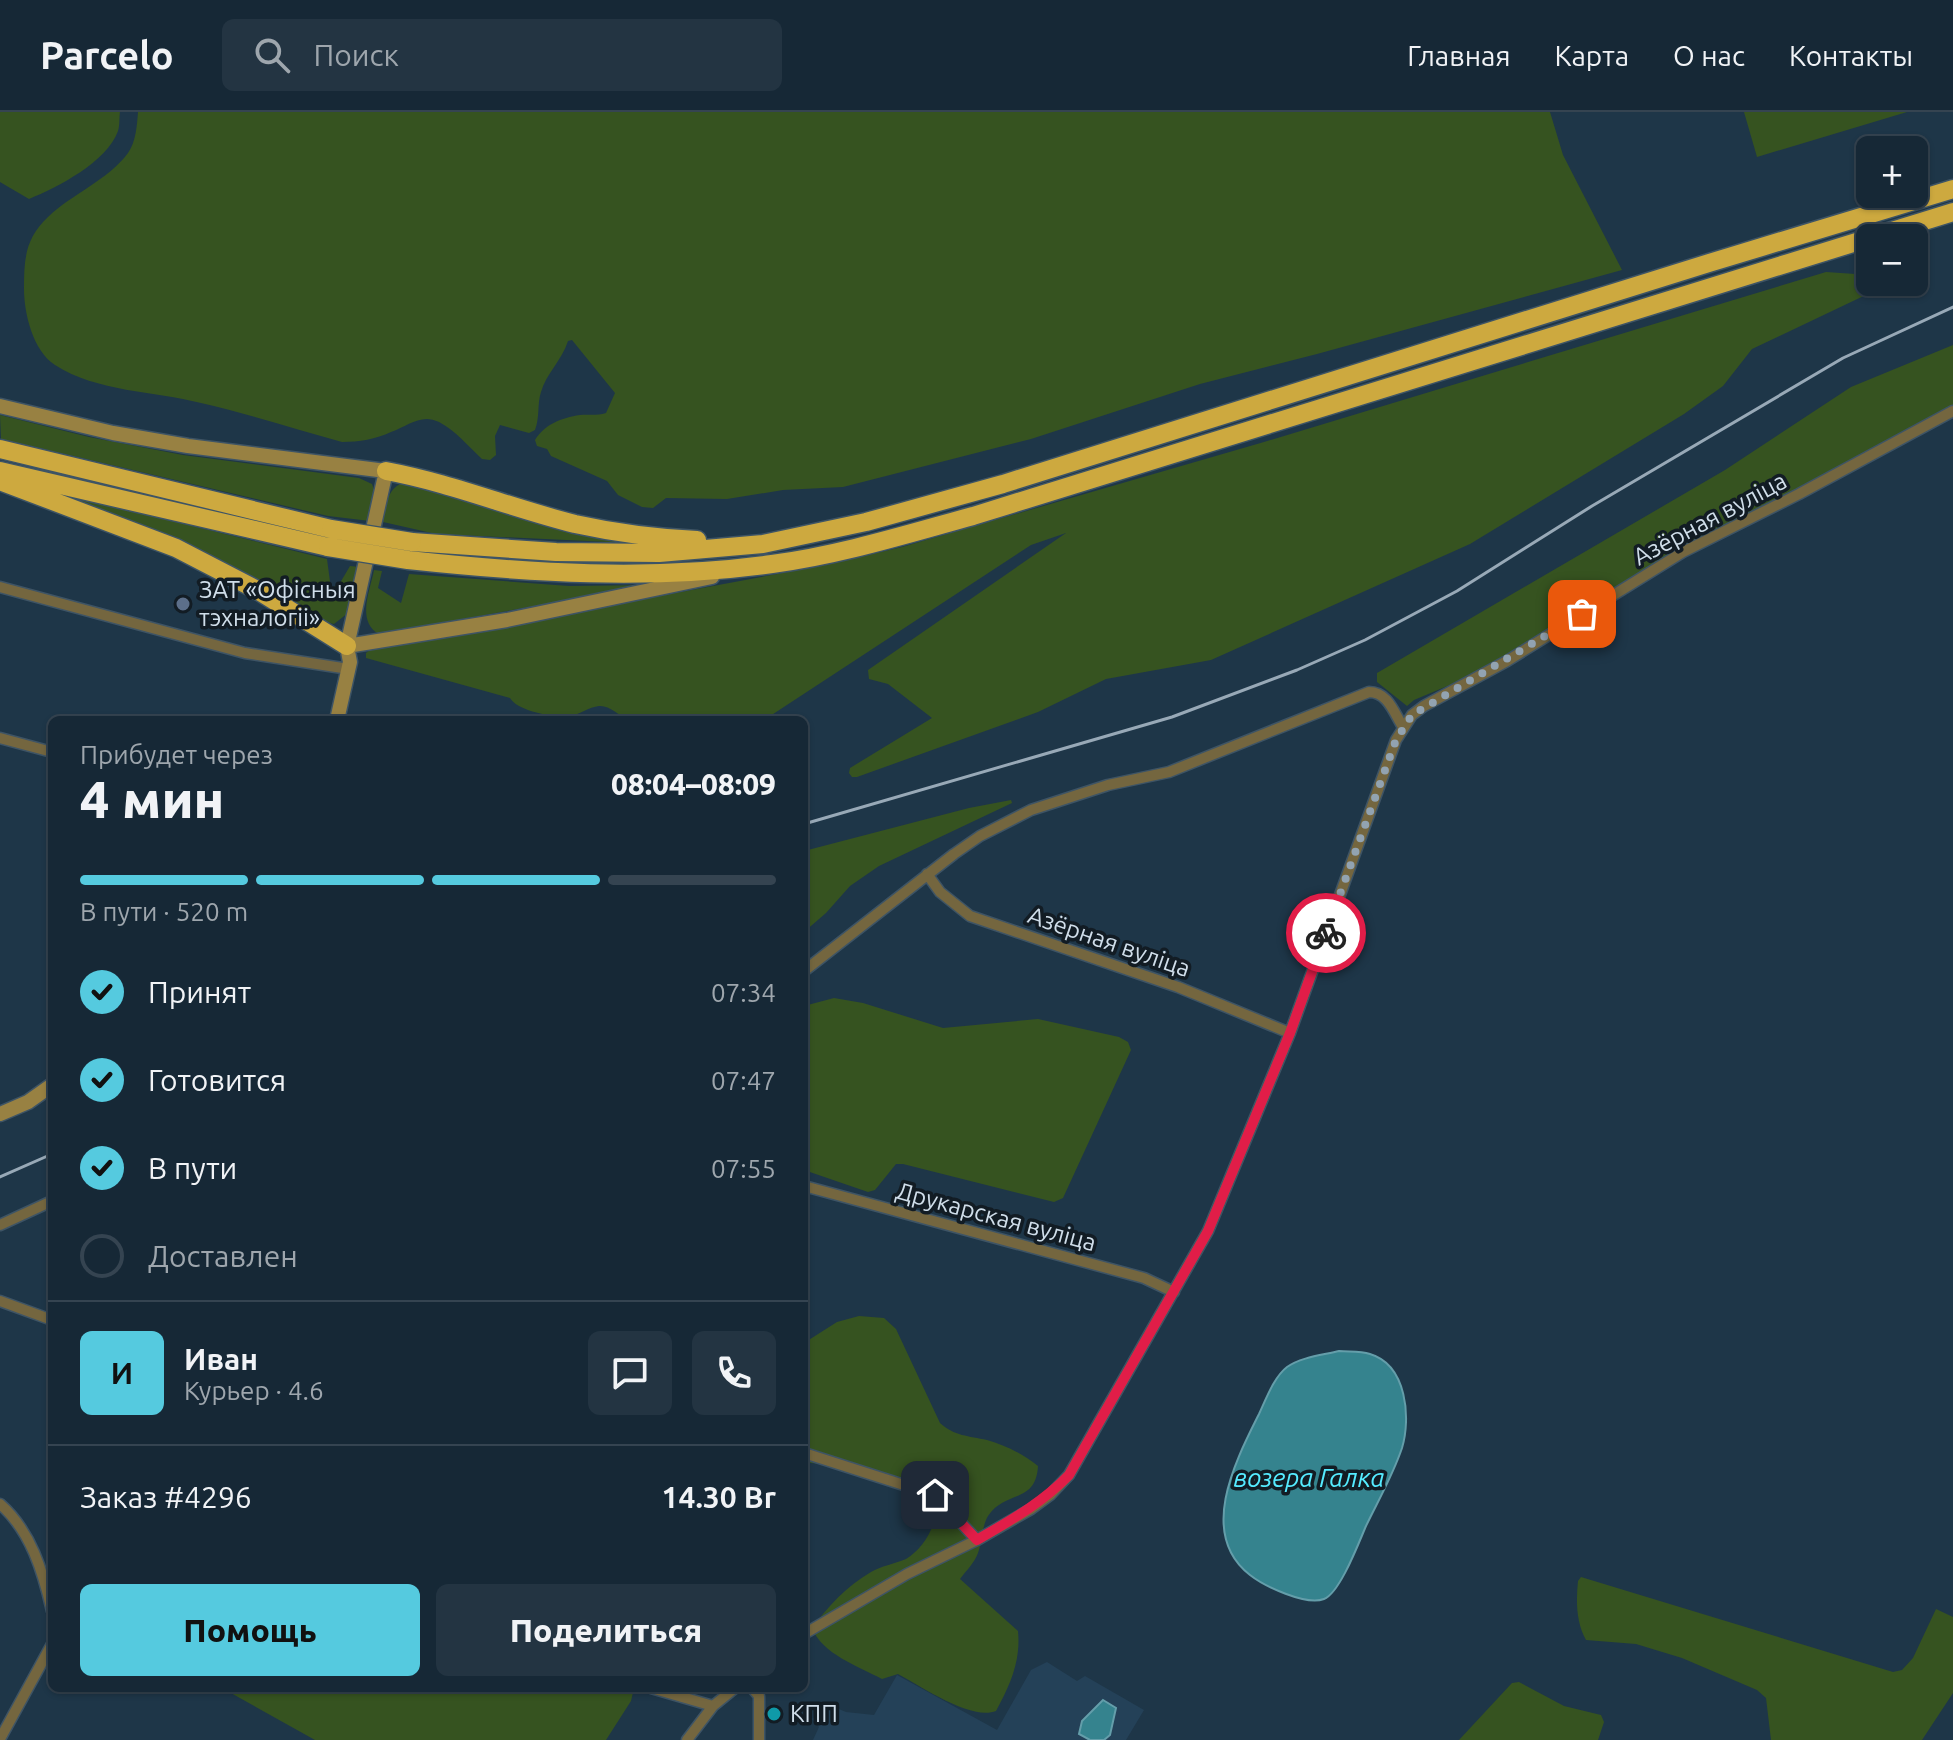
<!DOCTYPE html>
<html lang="ru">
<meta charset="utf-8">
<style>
:root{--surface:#162836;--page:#233442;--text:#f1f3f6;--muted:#9ea6ad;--line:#354451;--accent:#55cadf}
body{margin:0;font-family:Ubuntu,sans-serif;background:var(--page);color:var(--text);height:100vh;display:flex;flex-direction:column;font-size:30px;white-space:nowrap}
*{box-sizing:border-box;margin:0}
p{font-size:26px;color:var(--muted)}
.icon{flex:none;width:44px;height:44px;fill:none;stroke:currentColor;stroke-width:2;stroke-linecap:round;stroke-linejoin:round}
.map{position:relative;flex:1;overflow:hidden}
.panel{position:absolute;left:48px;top:604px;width:760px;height:976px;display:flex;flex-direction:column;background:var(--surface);border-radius:12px;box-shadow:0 2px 6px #0004,0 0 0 2px var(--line)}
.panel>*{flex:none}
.buttons{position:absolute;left:1856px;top:24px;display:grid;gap:16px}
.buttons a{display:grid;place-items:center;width:72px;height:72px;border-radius:12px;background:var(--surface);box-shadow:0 2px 6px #0004,0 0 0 2px var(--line);font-size:40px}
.pin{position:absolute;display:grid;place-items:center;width:68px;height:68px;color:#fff;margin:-34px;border-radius:16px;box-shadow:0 4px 12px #0006}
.courier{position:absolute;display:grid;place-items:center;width:80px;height:80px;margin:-40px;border:6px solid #e11d48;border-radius:50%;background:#fff;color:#222;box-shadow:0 2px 10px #0007}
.summary em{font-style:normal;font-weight:800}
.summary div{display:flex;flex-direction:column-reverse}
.summary{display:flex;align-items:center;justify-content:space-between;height:136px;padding:0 32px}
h1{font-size:52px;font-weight:800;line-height:60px}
.bar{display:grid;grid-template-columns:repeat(4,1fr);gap:12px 8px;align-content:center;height:96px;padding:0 32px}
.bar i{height:10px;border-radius:6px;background:var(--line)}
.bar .current{background:var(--accent)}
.bar p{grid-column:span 4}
.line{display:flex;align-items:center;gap:20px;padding:0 32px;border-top:2px solid var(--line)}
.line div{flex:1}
.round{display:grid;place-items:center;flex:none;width:84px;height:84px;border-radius:12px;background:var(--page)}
ol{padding:0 32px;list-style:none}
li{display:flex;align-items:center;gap:24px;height:88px}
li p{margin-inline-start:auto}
li .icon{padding:8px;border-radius:50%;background:var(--accent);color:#111;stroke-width:4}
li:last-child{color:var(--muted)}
li i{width:44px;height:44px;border:4px solid var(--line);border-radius:50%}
.button{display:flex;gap:16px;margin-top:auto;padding:16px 32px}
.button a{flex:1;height:92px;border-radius:12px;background:var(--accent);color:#111;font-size:32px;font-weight:800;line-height:92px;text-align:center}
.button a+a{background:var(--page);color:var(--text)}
header{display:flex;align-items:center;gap:48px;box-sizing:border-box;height:112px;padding:0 40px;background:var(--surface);border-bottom:2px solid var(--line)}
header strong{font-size:38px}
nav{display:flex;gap:44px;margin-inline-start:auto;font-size:28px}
.search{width:560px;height:72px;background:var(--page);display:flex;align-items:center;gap:20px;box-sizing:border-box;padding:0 28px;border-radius:12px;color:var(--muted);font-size:30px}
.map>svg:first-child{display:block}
</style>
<header>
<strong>Parcelo</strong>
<div class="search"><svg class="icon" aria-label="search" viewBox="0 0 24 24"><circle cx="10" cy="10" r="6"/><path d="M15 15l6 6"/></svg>Поиск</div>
<nav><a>Главная</a><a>Карта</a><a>О нас</a><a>Контакты</a></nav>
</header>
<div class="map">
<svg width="1953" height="1628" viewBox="0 0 1953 1628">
<rect width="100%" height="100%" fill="#1e3648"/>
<path fill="#244158" d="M1047 1550 1077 1569 1085 1564 1144 1598 1126 1628H813L819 1615 812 1607 827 1592 846 1600 874 1603 897 1563 997 1618 1031 1558Z"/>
<path fill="#365320" d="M0 0H120C119 6 120 13 118 19 107 50 58 75 29 87L0 70Z
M138 0H1550L1563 43 1622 158 1317 242 1200 272 1031 327 843 375 783 378 727 387 666 386 653 396 642 395 618 383 607 369 551 344 547 337 537 334 535 328C545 312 561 306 580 303 589 302 596 304 606 301L615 281 572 228 568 229C562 248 546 262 541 280 537 292 540 305 535 318L529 321 500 313 495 324 496 343 490 348 482 347C469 335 455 318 439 310 421 301 408 314 391 320 376 327 359 330 342 330 295 317 249 302 201 291 154 279 97 280 55 253 33 239 24 201 24 177 24 147 25 127 48 105 72 82 108 68 128 41 136 30 137 13 138 0Z
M1744 0H1907L1757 45Z
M1826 160 1870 163V170H1893L1752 237 1723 274 1684 302 1470 432 1211 548 1106 567 1038 600 857 665H852L849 661 850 656 932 606 888 572 869 567 868 558 1066 421 1031 433 764 608H627C619 603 609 593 599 594 589 595 579 603 569 604 554 606 517 599 510 586L366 546V541L370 538 825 453 902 435 1264 330Z
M1953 233V299L1683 440 1507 549 1414 588 1407 594 1377 570V561L1725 358 1851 275Z
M0 303 89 325 183 343 359 366 372 372 375 381 370 409 328 404 1 327Z
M400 372H406L650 432 436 422 383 410C386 396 386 379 400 372Z
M66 383 327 447 331 477 340 471 350 454 360 455 348 501 334 512 325 510 68 387Z
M374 458 382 459 378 476 401 491 409 462 569 474 652 473 379 522C356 509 370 479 374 458Z
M1011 688 1012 691 879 754 850 774 826 801 804 820V739L969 696Z
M834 886 863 891 943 916 1038 907 1119 925 1128 930 1131 938 1063 1086 1054 1090 903 1052H896L875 1078 868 1080 804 1058V894Z
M859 1204 884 1206 896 1217 940 1311C954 1324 969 1324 987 1328 1005 1333 1023 1342 1038 1354 1036 1392 1005 1378 988 1404 982 1414 982 1430 978 1441 975 1450 966 1459 960 1467L1018 1519C1021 1549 1010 1573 996 1599 971 1609 921 1574 898 1562L882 1567C858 1554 822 1542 812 1516 829 1493 846 1475 871 1460 881 1454 894 1452 906 1447 920 1439 935 1418 935 1401 935 1396 933 1388 932 1383L852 1354 810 1351 804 1354V1231L837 1210Z
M1581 1465 1893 1560 1902 1558 1913 1546 1936 1497 1953 1505V1581L1922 1628H1771L1766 1586 1757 1578 1682 1546 1636 1532 1586 1528C1576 1510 1576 1489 1578 1469Z
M1519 1570 1564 1594 1601 1603 1604 1610 1598 1628H1459L1512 1571Z
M222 1576H634L631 1589 606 1628H315Z"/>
<path fill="#35838e" stroke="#649eaa" stroke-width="2" d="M1339 1239C1349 1240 1360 1239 1370 1242 1407 1253 1411 1306 1402 1336 1393 1363 1378 1389 1366 1414 1359 1430 1340 1481 1324 1487 1306 1494 1264 1474 1250 1463 1197 1422 1236 1348 1259 1302 1266 1287 1274 1265 1287 1255 1301 1245 1323 1243 1339 1239Z
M1103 1588 1116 1596 1110 1623 1104 1628H1090L1079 1622 1082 1609Z"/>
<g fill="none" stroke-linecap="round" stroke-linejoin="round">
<defs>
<path id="street" d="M0 475 245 541 349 557
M0 626 52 640
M927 762 940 780 970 804 1178 875 1290 921
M804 859 954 742 980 724 1031 698 1108 673 1169 660 1369 580C1388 580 1394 601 1403 615
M804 1074 1144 1166 1174 1180
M0 1113 52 1089
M0 1189 52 1208
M804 1341 935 1383 977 1428
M0 1392C31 1419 43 1460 52 1499
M804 1522 907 1462 977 1428 1031 1397 1050 1383 1069 1363 1208 1119 1290 921 1396 628 1412 603 1424 594 1507 549 1683 440 1799 382 1953 299
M651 1576 713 1594
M752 1576 759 1584V1628
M0 1627 52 1532
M687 1628 713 1594 735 1576"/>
<path id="secondary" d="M0 294 113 321 188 334 386 359 347 534 350 550 337 608
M347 534 507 508 712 465
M0 1002 28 990 52 973"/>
<path id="highway" d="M0 337 331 417
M0 359 328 435
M386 359C451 371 511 396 575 412 616 421 656 426 697 428
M0 369 176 436 259 479 347 534
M412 430 556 440 659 441 763 432 866 410 1003 372 1709 151 1953 77
M408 448C529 461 651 469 772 452 840 443 907 422 973 404L1953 100"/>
</defs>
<use href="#street" stroke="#3e5465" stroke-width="13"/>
<use href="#secondary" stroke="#3e5465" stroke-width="17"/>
<use href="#highway" stroke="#3e5465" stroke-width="21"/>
<use href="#street" stroke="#74663f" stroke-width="10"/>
<use href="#secondary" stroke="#988142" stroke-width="14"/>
<use href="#highway" stroke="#cda93f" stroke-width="18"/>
<path stroke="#98a9b7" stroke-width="3" d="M804 712 1172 605 1297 558 1365 528 1457 479 1592 394 1843 246 1953 195
M0 1065 52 1042"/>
<defs>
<path id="highway-bridge" d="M331 417 412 430
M328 435 408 448"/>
</defs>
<use href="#highway-bridge" stroke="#3e5465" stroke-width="21" stroke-linecap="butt"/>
<use href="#highway-bridge" stroke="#cda93f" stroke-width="18"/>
</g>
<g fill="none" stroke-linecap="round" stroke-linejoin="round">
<path stroke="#92a3b1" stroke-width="8" stroke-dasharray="0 14.4" d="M1326 821 1396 628 1412 603 1582 502"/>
<path stroke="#e11d48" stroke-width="10" d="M935 1383 977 1428C1011 1408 1042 1391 1069 1363L1208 1119 1290 921 1326 821"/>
</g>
<circle fill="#5c6f8a" stroke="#121c24" stroke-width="3" cx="183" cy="492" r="8"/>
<circle fill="#0f9aa8" stroke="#121c24" stroke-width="3" cx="774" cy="1602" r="8"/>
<g text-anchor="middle" stroke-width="7" stroke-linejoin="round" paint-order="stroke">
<g font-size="24" fill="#d0deea" stroke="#121c24">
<text transform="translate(1710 407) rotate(-28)" y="8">Азёрная вуліца</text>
<text transform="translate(1109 830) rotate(19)" y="8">Азёрная вуліца</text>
<text transform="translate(996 1105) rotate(15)" y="8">Друкарская вуліца</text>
</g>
<g font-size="24" fill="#d0deea" stroke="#121c24" text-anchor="start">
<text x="199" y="486">ЗАТ «Офісныя<tspan x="199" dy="28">тэхналогіі»</tspan></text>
<text x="790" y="1610">КПП</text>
</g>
<g font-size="26" font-style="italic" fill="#55ebff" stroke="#121c24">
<text x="1309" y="1375">возера Галка</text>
</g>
</g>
</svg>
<div class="buttons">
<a>+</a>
<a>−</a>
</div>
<div class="pin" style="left:1582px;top:502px;background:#ea580c"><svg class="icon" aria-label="bag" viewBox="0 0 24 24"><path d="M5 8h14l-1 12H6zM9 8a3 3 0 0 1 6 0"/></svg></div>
<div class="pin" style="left:935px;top:1383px;background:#1f2937"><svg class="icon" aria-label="home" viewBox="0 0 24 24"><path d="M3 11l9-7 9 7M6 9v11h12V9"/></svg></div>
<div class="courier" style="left:1326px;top:821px"><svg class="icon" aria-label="bike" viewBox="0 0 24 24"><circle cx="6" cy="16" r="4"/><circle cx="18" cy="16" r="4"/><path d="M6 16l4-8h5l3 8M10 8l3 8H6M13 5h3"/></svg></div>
<section class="panel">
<div class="summary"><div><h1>4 мин</h1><p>Прибудет через</p></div><em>08:04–08:09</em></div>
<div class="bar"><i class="current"></i><i class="current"></i><i class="current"></i><i></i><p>В пути · 520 m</p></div>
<ol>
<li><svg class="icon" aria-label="check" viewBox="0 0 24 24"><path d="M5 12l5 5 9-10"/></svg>Принят<p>07:34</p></li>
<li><svg class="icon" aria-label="check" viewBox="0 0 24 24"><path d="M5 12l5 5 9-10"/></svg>Готовится<p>07:47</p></li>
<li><svg class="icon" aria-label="check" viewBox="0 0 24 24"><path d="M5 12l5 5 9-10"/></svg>В пути<p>07:55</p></li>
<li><i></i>Доставлен</li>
</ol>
<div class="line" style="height:144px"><b class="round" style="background:var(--accent);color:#111">И</b><div><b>Иван</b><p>Курьер · 4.6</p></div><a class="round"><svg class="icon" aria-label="chat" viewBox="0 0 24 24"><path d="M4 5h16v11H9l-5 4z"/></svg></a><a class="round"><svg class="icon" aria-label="phone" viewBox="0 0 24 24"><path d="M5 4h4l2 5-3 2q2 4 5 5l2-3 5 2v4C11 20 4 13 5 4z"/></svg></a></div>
<div class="line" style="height:104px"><div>Заказ #4296</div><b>14.30 Br</b></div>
<div class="button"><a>Помощь</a><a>Поделиться</a></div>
</section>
</div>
